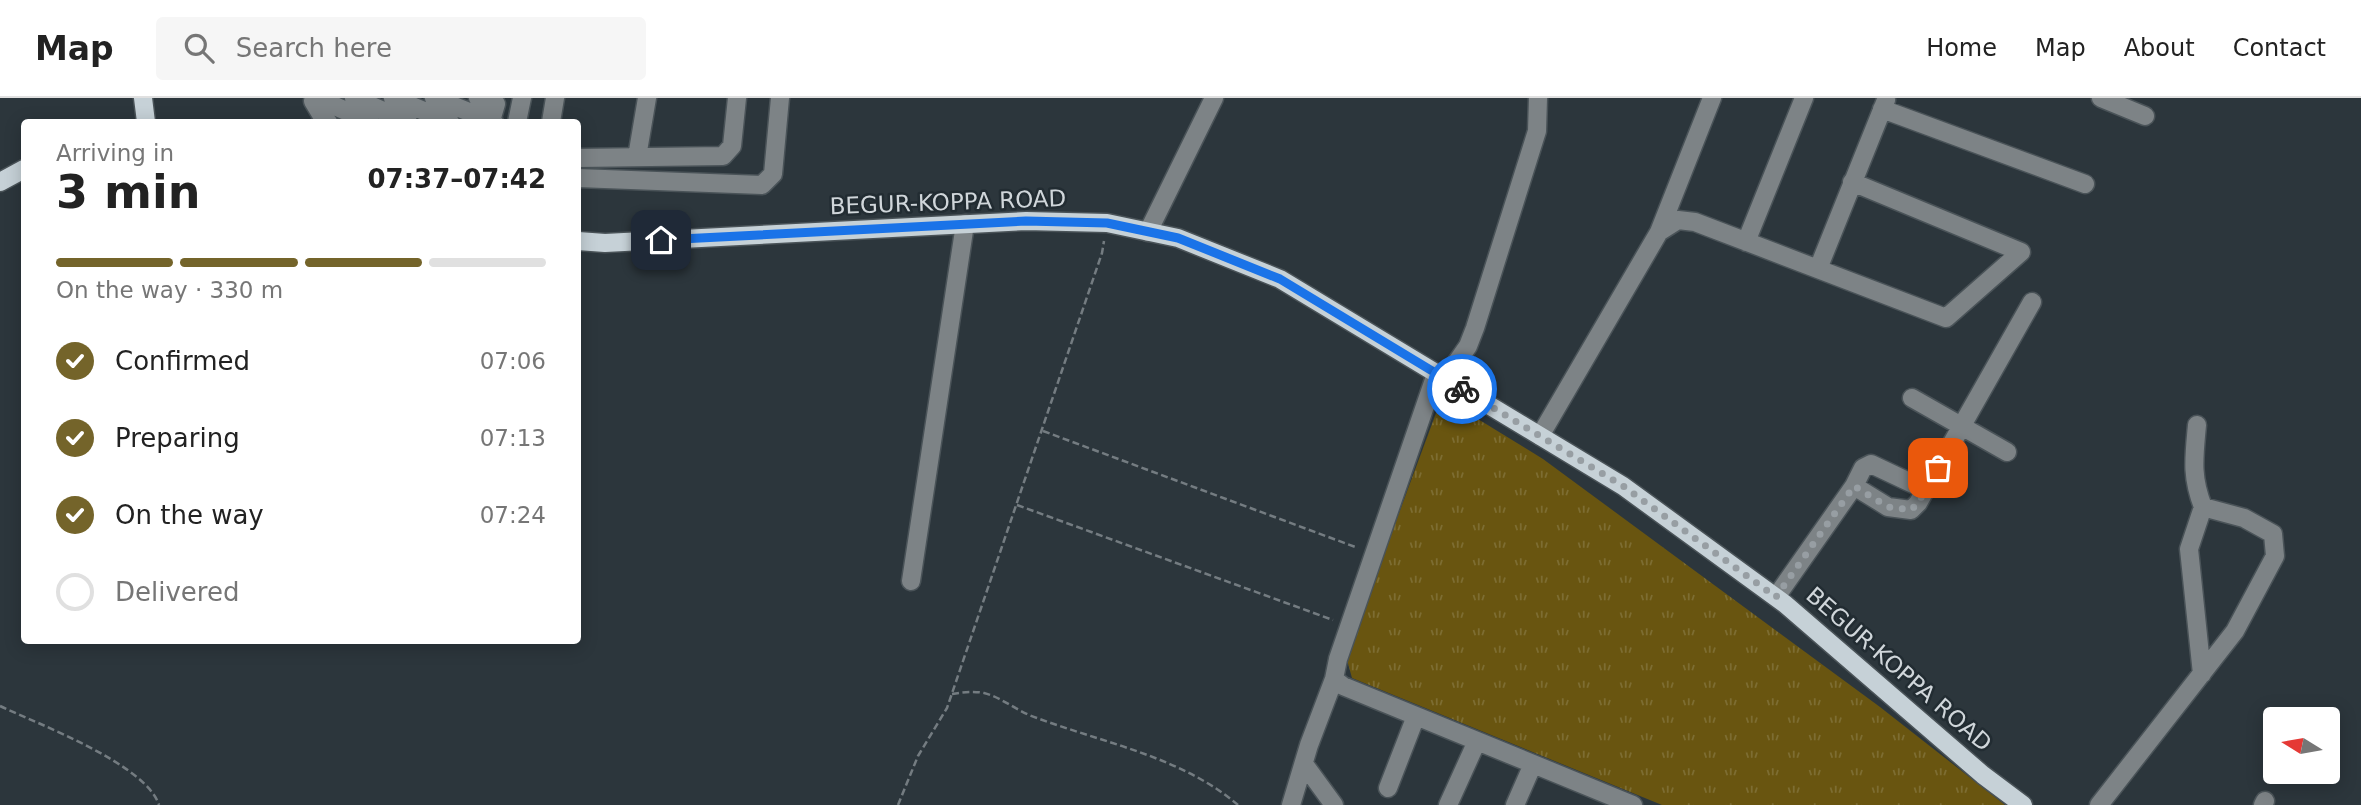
<!DOCTYPE html>
<meta charset="utf-8">
<style>
:root{--surface:#fff;--page:#f6f6f6;--text:#222;--muted:#767676;--line:#e0e0e0;--accent:#74642a}
body{margin:0;font-family:"DejaVu Sans",sans-serif;background:var(--page);color:var(--text);height:100vh;display:flex;flex-direction:column;font-size:26px;white-space:nowrap}
*{box-sizing:border-box;margin:0}
p{font-size:23px;color:var(--muted)}
.icon{flex:none;width:38px;height:38px;fill:none;stroke:currentColor;stroke-width:2;stroke-linecap:round;stroke-linejoin:round}
.map{position:relative;flex:1;overflow:hidden}
.side{position:absolute;left:21px;top:21px;width:560px;height:525px;display:flex;flex-direction:column;background:var(--surface);border-radius:7px;box-shadow:0 4px 18px #0003}
.side>*{flex:none}
.needle{width:46px;rotate:281deg}
.buttons{position:absolute;left:2263px;top:609px;display:grid;gap:14px}
.buttons a{display:grid;place-items:center;width:77px;height:77px;border-radius:7px;background:var(--surface);box-shadow:0 4px 18px #0003;font-size:35px}
.pin{position:absolute;display:grid;place-items:center;width:60px;height:60px;color:#fff;margin:-30px;border-radius:14px;box-shadow:0 4px 10px #0006}
.courier{position:absolute;display:grid;place-items:center;width:70px;height:70px;margin:-35px;border:5px solid #1a73e8;border-radius:50%;background:#fff;color:#222;box-shadow:0 2px 9px #0007}
.overview em{font-style:normal;font-weight:700}
.overview div{display:flex;flex-direction:column-reverse}
.overview{display:flex;align-items:center;justify-content:space-between;height:119px;padding:0 35px}
h1{font-size:46px;font-weight:700;line-height:52px}
.bar{display:grid;grid-template-columns:repeat(4,1fr);gap:10px 7px;align-content:center;height:84px;padding:0 35px}
.bar i{height:9px;border-radius:5px;background:var(--line)}
.bar .current{background:var(--accent)}
.bar p{grid-column:span 4}
ol{padding:0 35px;list-style:none}
li{display:flex;align-items:center;gap:21px;height:77px}
li p{margin-inline-start:auto}
li .icon{padding:7px;border-radius:50%;background:var(--accent);color:#fff;stroke-width:4}
li:last-child{color:var(--muted)}
li i{width:38px;height:38px;border:4px solid var(--line);border-radius:50%}
header{display:flex;align-items:center;gap:42px;box-sizing:border-box;height:98px;padding:0 35px;background:var(--surface);border-bottom:2px solid var(--line)}
header strong{font-size:33px}
nav{display:flex;gap:38px;margin-inline-start:auto;font-size:24px}
.search{width:490px;height:63px;background:var(--page);display:flex;align-items:center;gap:18px;box-sizing:border-box;padding:0 24px;border-radius:7px;color:var(--muted);font-size:26px}
.map>svg:first-child{display:block}
</style>
<header>
<strong>Map</strong>
<div class="search"><svg class="icon" aria-label="search" viewBox="0 0 24 24"><circle cx="10" cy="10" r="6"/><path d="M15 15l6 6"/></svg>Search here</div>
<nav><a>Home</a><a>Map</a><a>About</a><a>Contact</a></nav>
</header>
<div class="map">
<svg width="2361" height="707" viewBox="0 0 2361 707">
<defs>
<pattern id="grass-tufts" width="24" height="20" patternUnits="userSpaceOnUse" patternTransform="scale(1.75)"><rect width="24" height="20" fill="#695510"/><path d="M3 7l-1-3M5 7V3M7 7l1-3M15 17l-1-3M17 17v-4M19 17l1-3" fill="none" stroke="#7d6d32"/></pattern>
</defs>
<rect width="100%" height="100%" fill="#2c363c"/>
<path fill="url(#grass-tufts)" d="M1442 299 1543 361 1880 609 2005 707H1662L1352 580 1346 558Z"/>
<g fill="none" stroke-linecap="round" stroke-linejoin="round">
<defs>
<path id="minor" d="M314 0 313 3 325 23 328 24
M323 0 322 2 370 24
M354 0 408 24
M393 0 450 24
M434 0 494 24
M478 0 496 6 491 23
M2101 0 2145 18
M1882 11 2085 86
M517 24 522 0
M551 24 555 0
M637 59 647 0
M578 60 723 58 732 48 737 0
M578 80 762 87 773 76 780 0
M1148 134 1214 0
M1659 134 1678 122 1695 124 1946 220 2021 154 1852 84
M1746 144 1804 0
M1818 171 1886 2
M1445 281 1468 248 1475 230 1537 33 1538 0
M1912 300 2007 354
M2197 327C2194 360 2191 378 2203 409
M1540 338 1659 134 1712 0
M1854 388 1888 409 1911 412 1918 405 2032 204
M911 483 965 126
M1776 499 1854 388 1863 370 1871 366 1926 392
M1334 581 1343 588 1633 707
M1304 666 1334 707
M1388 690 1416 618
M1291 707 1309 647 1334 581 1338 561 1436 276
M1448 707 1477 643
M1515 707 1533 666
M2099 707 2235 533 2275 458 2273 436 2244 420 2203 409 2189 451 2202 576
M2263 707 2265 703"/>
<path id="major" d="M143 0 146 24
M0 84 24 71
M578 143 605 145 1026 123 1107 125 1178 140 1280 181 1623 388 1785 506 1983 677 2023 707"/>
</defs>
<use href="#minor" stroke="#4a5358" stroke-width="21"/>
<use href="#major" stroke="#4a5358" stroke-width="21"/>
<path stroke="#747c81" stroke-width="2.5" stroke-dasharray="7 3.5" stroke-linecap="butt" d="M1043 333 1358 450
M1017 407 1333 522
M952 596C964 594 973 593 984 595 1003 600 1018 614 1037 620 1104 645 1182 659 1238 707
M0 608C38 626 146 666 159 707
M898 707 918 658 947 610 1102 155 1104 143"/>
<use href="#minor" stroke="#7d8386" stroke-width="18"/>
<use href="#major" stroke="#c6d1d7" stroke-width="18"/>
</g>
<g fill="none" stroke-linecap="round" stroke-linejoin="round">
<path stroke="#979ea3" stroke-width="7" stroke-dasharray="0 12.6" d="M1462 291 1623 388 1776 499 1854 388 1888 409 1911 412 1918 405 1938 370"/>
<path stroke="#1a73e8" stroke-width="9" d="M661 142 1026 123 1107 125 1178 140 1280 181 1462 291"/>
</g>
<g text-anchor="middle" stroke-width="5" stroke-linejoin="round" paint-order="stroke">
<g font-size="23" fill="#d0d6da" stroke="#222c32">
<text transform="translate(948 104) rotate(-2)" y="8">BEGUR-KOPPA ROAD</text>
<text transform="translate(1899 571) rotate(41)" y="8">BEGUR-KOPPA ROAD</text>
</g>
</g>
</svg>
<div class="buttons">
<a><svg class="needle" viewBox="-14 -14 28 28"><path d="M0-13l5 13h-10z" fill="#e53935"/><path d="M0 13l5-13h-10z" fill="#767676"/></svg></a>
</div>
<div class="pin" style="left:1938px;top:370px;background:#ea580c"><svg class="icon" aria-label="bag" viewBox="0 0 24 24"><path d="M5 8h14l-1 12H6zM9 8a3 3 0 0 1 6 0"/></svg></div>
<div class="pin" style="left:661px;top:142px;background:#1f2937"><svg class="icon" aria-label="home" viewBox="0 0 24 24"><path d="M3 11l9-7 9 7M6 9v11h12V9"/></svg></div>
<div class="courier" style="left:1462px;top:291px"><svg class="icon" aria-label="bike" viewBox="0 0 24 24"><circle cx="6" cy="16" r="4"/><circle cx="18" cy="16" r="4"/><path d="M6 16l4-8h5l3 8M10 8l3 8H6M13 5h3"/></svg></div>
<section class="side">
<div class="overview"><div><h1>3 min</h1><p>Arriving in</p></div><em>07:37–07:42</em></div>
<div class="bar"><i class="current"></i><i class="current"></i><i class="current"></i><i></i><p>On the way · 330 m</p></div>
<ol>
<li><svg class="icon" aria-label="check" viewBox="0 0 24 24"><path d="M5 12l5 5 9-10"/></svg>Confirmed<p>07:06</p></li>
<li><svg class="icon" aria-label="check" viewBox="0 0 24 24"><path d="M5 12l5 5 9-10"/></svg>Preparing<p>07:13</p></li>
<li><svg class="icon" aria-label="check" viewBox="0 0 24 24"><path d="M5 12l5 5 9-10"/></svg>On the way<p>07:24</p></li>
<li><i></i>Delivered</li>
</ol>
</section>
</div>
